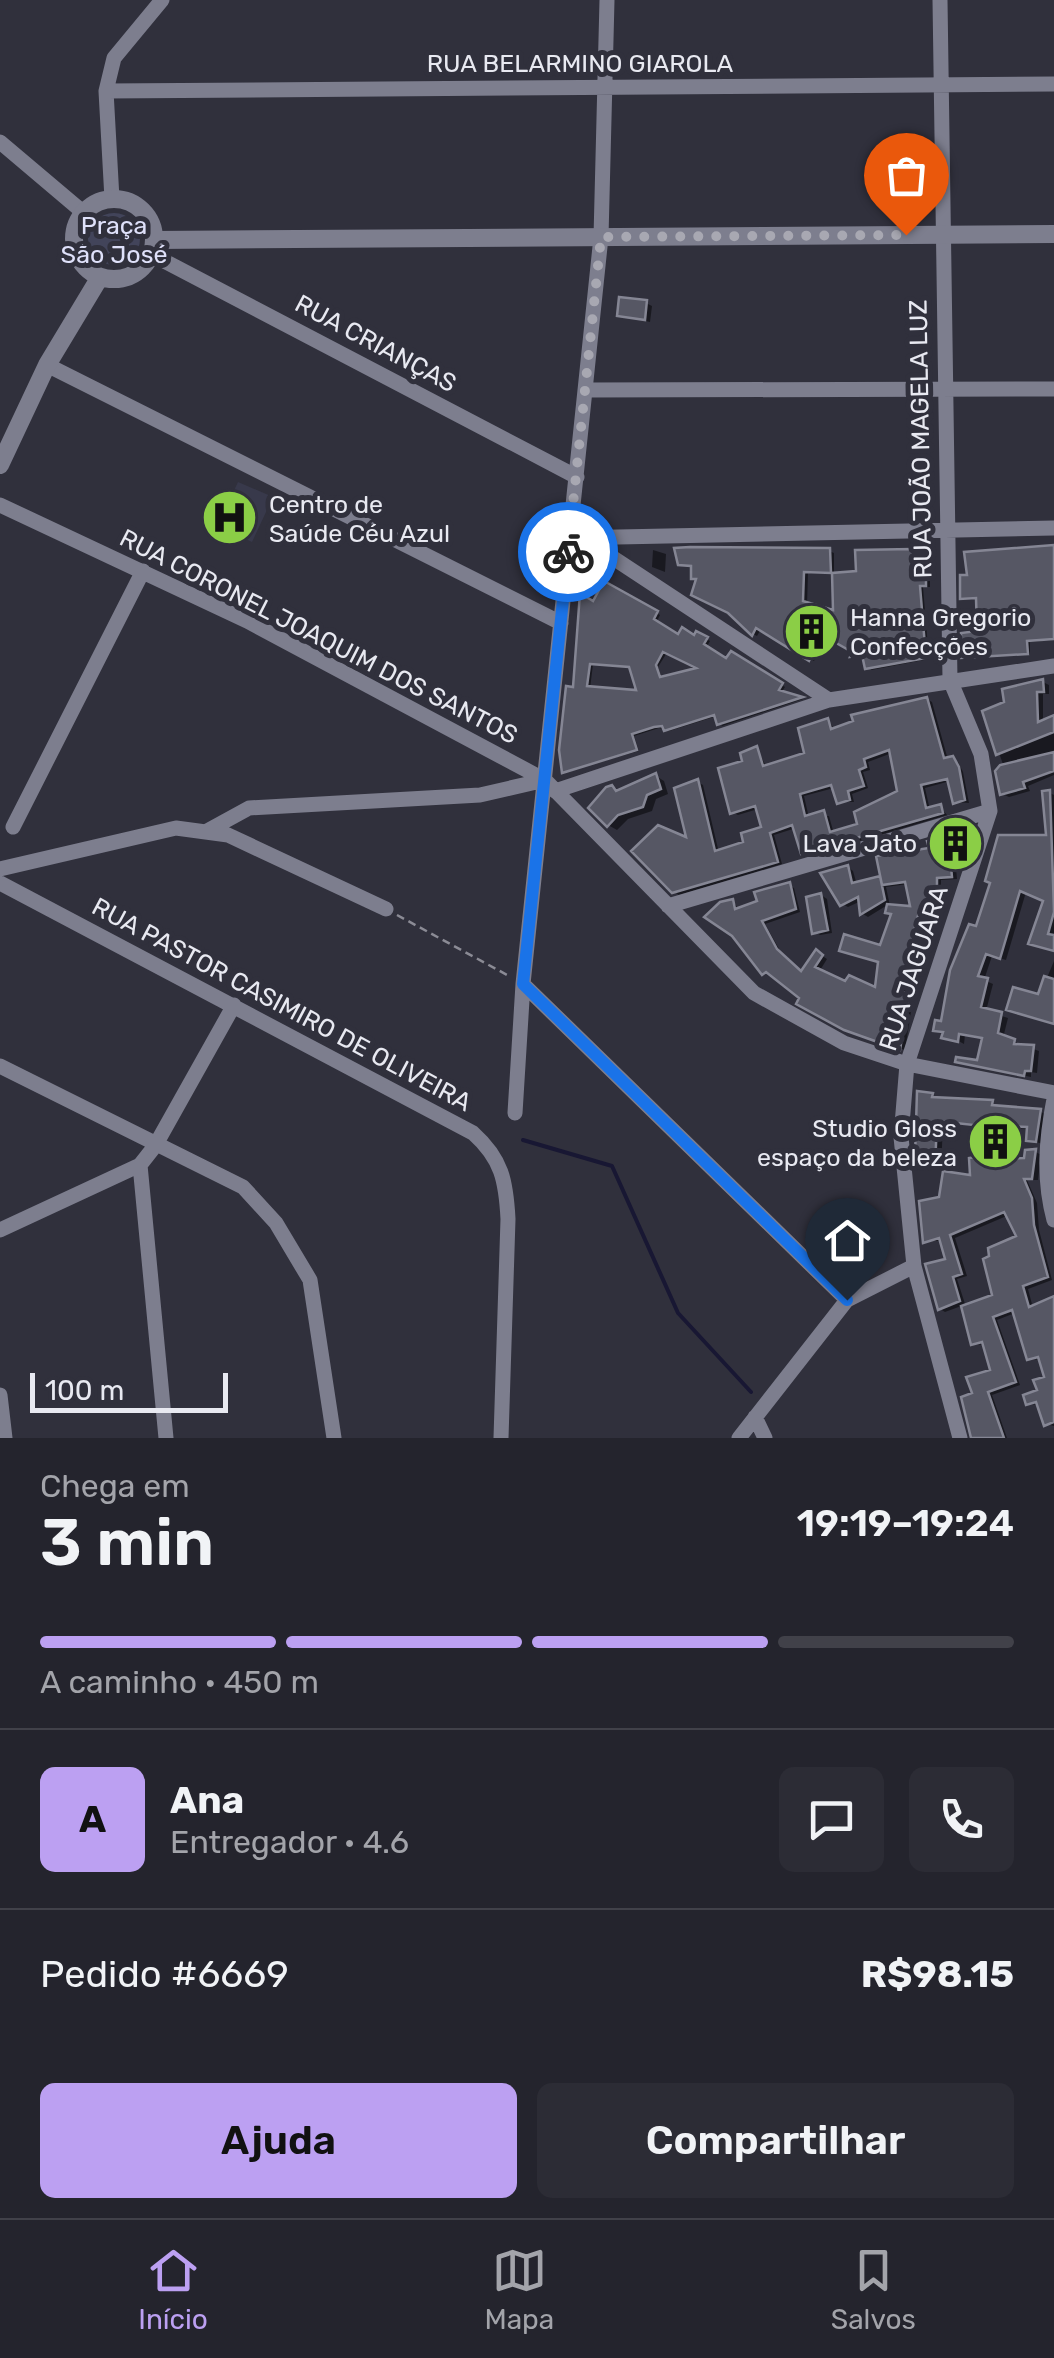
<!DOCTYPE html>
<html lang="pt">
<meta charset="utf-8">
<style>
:root{--surface:#24242d;--page:#2c2c35;--text:#f1f3f6;--muted:#a3a4aa;--line:#414149;--accent:#bca0f2}
body{margin:0;font-family:Rubik,sans-serif;background:var(--page);color:var(--text);height:100vh;display:flex;flex-direction:column;font-size:38px;white-space:nowrap}
*{box-sizing:border-box;margin:0}
p{font-size:32px;color:var(--muted)}
.icon{flex:none;width:55px;height:55px;fill:none;stroke:currentColor;stroke-width:2;stroke-linecap:round;stroke-linejoin:round}
.map{position:relative;height:1438px;overflow:hidden}
.panel{display:flex;flex-direction:column;background:var(--surface);flex:1}
.panel>*{flex:none}
.scale{position:absolute;left:30px;bottom:25px;width:198px;box-sizing:border-box;padding-left:10px;border:5px solid #e8e9f1;border-top:0;font-size:28px;line-height:35px;white-space:nowrap;color:#e8e9f1;-webkit-text-stroke:8px #30303c;paint-order:stroke}
.pin{position:absolute;display:grid;place-items:center;width:85px;height:85px;color:#fff;margin:-102px -42px;border-radius:50% 50% 50% 0;rotate:-45deg;box-shadow:0 0 10px #0007}
.pin .icon{rotate:45deg}
.courier{position:absolute;display:grid;place-items:center;width:100px;height:100px;margin:-50px;border:8px solid #1a73e8;border-radius:50%;background:#fff;color:#222;box-shadow:0 2px 12px #0007}
.summary em{font-style:normal;font-weight:600}
.summary div{display:flex;flex-direction:column-reverse}
.summary{display:flex;align-items:center;justify-content:space-between;height:170px;padding:0 40px}
h1{font-size:65px;font-weight:600;line-height:75px}
.bar{display:grid;grid-template-columns:repeat(4,1fr);gap:15px 10px;align-content:center;height:120px;padding:0 40px}
.bar i{height:12px;border-radius:8px;background:var(--line)}
.bar .on{background:var(--accent)}
.bar p{grid-column:span 4}
.line{display:flex;align-items:center;gap:25px;padding:0 40px;border-top:2px solid var(--line)}
.line div{flex:1}
.round{display:grid;place-items:center;flex:none;width:105px;height:105px;border-radius:15px;background:var(--page)}
.button{display:flex;gap:20px;margin-top:auto;padding:20px 40px}
.button a{flex:1;height:115px;border-radius:15px;background:var(--accent);color:#111;font-size:40px;font-weight:600;line-height:115px;text-align:center}
.button a+a{background:var(--page);color:var(--text)}
.dock{display:flex;justify-content:space-around;align-items:center;height:140px;border-top:2px solid var(--line);background:var(--surface);font-size:28px;color:var(--muted)}
.dock a{display:grid;justify-items:center;gap:5px}
.dock .on{color:var(--accent)}
.map>svg:first-child{display:block}
</style>
<div class="map">
<svg width="1054" height="1438" viewBox="0 0 1054 1438">
<rect width="100%" height="100%" fill="#30303c"/>
<path fill="#38394b" d="M238 482 273 497 252 542 237 535 246 511 233 533 218 525Z"/>
<path fill="#42445a" d="M88 239a26 26 0 1 1 52 0a26 26 0 1 1-52 0Z"/>
<path fill="#0007" fill-rule="evenodd" d="M646 303 652 306 650 322 620 315Z
M1054 549V640L1030 642V655L963 657 979 633 978 598 963 597Z
M653 550 666 554 665 572 652 567Z
M829 551 834 553V574L808 573 807 605 836 614 858 573 912 551 916 554 917 576 930 578V587H923L929 659 871 670 865 657 853 656 855 650 827 635 814 661 761 629 757 636 753 634 698 580 693 567 680 563Z
M605 585 660 615 656 623 679 637 697 634 710 641 706 648 727 661 731 654 785 687 781 693 803 699 722 726 717 716 669 731 659 728 634 736 639 751 564 772 575 689 594 604ZM668 651 703 669 662 679 658 667ZM593 664 632 668 640 693 590 689Z
M1043 682 1049 685V694H1043V722L1054 718V775L1028 786 1030 791 1009 797 1002 794 1005 770 985 713Z
M927 699 932 702 948 760 958 762 963 772 969 803 955 802 950 781 925 788 930 810 940 807 947 815 809 856 803 853 796 828 774 835 782 864 679 895 673 891 690 842 698 782 703 785 719 853 746 844 764 828 758 809 738 815 732 812 745 763 757 749 767 768 808 755 828 720 835 730ZM892 753 900 793 860 826 834 834 829 816 809 818 804 796 834 788 839 802H854L852 794 868 788 863 772 870 770 868 762Z
M656 776 664 781 668 794 656 799 652 811 628 819 617 830 608 825 612 787 620 792Z
M1050 793 1054 795V951L1037 946 1046 900 1026 892 1006 960 992 956 984 980 993 984 986 1011 1008 1018 1003 1038 1039 1051 1037 1073 1031 1072V1077L964 1064 958 1060 978 1063 984 1039 965 1035 964 1044 936 1029 943 1024 977 930 1048 838Z
M970 831 974 834 967 854 955 857 957 879 941 880V912L925 909 916 941 924 947 919 960 913 958 907 984 906 995 913 999 905 1050 852 1032 772 974 764 973 734 935 733 901 739 910 789 885 794 888 800 912 765 924 782 954 802 973 816 952 827 959 819 972 878 991 882 948 893 915 888 912 889 904 868 917 863 914 861 901 848 907 842 904 848 867 853 871 857 885 884 881 931 850 930 843ZM908 884 913 908 890 906 886 887Z
M821 895 827 899 832 933 820 935 815 932Z
M1054 961V1021L1039 997Z
M932 1096 1040 1111 1046 1115 1043 1144 1029 1140 1030 1129 1012 1128 1010 1141 982 1138 975 1134 976 1126 943 1123 941 1170 930 1169 917 1157Z
M1036 1152 1041 1155 1038 1180H1027L1037 1203 1039 1230 1052 1280 1028 1289 1033 1308 1054 1299V1426L1046 1424 1040 1405 1028 1404 1048 1378 1042 1360 1030 1359 1015 1313 997 1320 1020 1385 992 1395 1007 1438H973L975 1394 993 1371 985 1345 974 1344 964 1305 945 1312 940 1309 948 1261 942 1241H925L941 1200 1000 1156 1027 1161ZM1009 1215 1019 1237 995 1297 966 1307 957 1279 967 1276 955 1238Z"/>
<g fill="none" stroke-linecap="round" stroke-linejoin="round">
<path stroke="#181733" stroke-width="4" d="M523 1140 612 1166 678 1313 751 1392"/>
</g>
<path fill="#565764" stroke="#858694" stroke-width="2.5" fill-rule="evenodd" d="M619 297 647 300 645 320 617 316Z
M1054 545V639L1027 641 1028 654 961 658V633L977 631 976 598 960 599V575H967L964 552Z
M690 547 830 548 831 573 804 572 803 601 833 610 832 573 856 571 855 550 912 549 913 573H926V586H920L926 658 865 669 862 655 850 657 852 652 822 635 809 661 756 628 752 636 728 613 691 595 696 579H691V566L678 565 674 548Z
M604 581 658 611 654 619 678 634 682 627 694 635 696 631 708 637 704 644 726 658 731 651 783 683 779 690 803 697 717 725 714 715 664 731 662 726 654 727 632 734 637 750 562 773 559 750 566 686 573 687 580 593 593 601ZM663 652 696 668 660 677 656 665ZM590 664 629 667 636 690 587 686Z
M1043 679 1044 692H1037L1038 722 1054 715V732L996 755 982 711 1004 702 1002 689Z
M927 697 944 758 953 756 959 767 965 800 953 804 947 779 921 785 926 808 941 804 943 813 801 854 792 825 770 833 778 862 672 893 631 851 658 825 686 837 674 788 698 779 715 851 743 842 741 833 761 827 755 806 730 814 718 768 742 761 740 753 757 746 763 766 804 753 798 728 828 718 831 729 853 721 851 715ZM889 750 897 791 854 812 857 824 830 832 824 810 805 816 800 794 831 785 837 804 850 800 848 791 864 786 859 770 866 767 864 759Z
M1054 752V771L1023 782 1025 788 1000 795 995 771 1000 765Z
M656 773 661 789 647 795 643 807 618 815 607 827 588 808 606 787 612 785 616 791Z
M1050 790 1054 912 1048 934 1054 935V951L1028 944 1043 901 1020 891 1000 959 986 954 978 976 988 978 981 1007 1002 1012 998 1033 1015 1039 1014 1044 1034 1045 1031 1071H1025L1024 1076 955 1062 956 1057 977 1060 982 1038 959 1034 958 1042 941 1038 943 1032 933 1031 935 1020 941 1021 950 970 969 924 976 926 990 883 985 881 998 835H1046L1042 791Z
M970 829 962 852 950 855 952 877 937 878V911L920 908 912 939 921 941 914 959 908 957 903 981 902 992 909 993 900 1050 844 1030 796 1004 799 998 766 972 762 975 732 936 704 917 720 902 733 899 735 909 757 901 754 892 790 882 796 909 762 921 777 949 801 971 816 949 823 955 815 967 845 981 849 975 875 987 878 962 839 951 844 934 880 945 891 914 885 913 887 904 910 906 905 882 882 885 876 856 929 848 927 841Z
M848 865 852 883 880 876 885 900 860 915 858 897 840 906 820 873Z
M821 893 828 930 812 934 806 897Z
M1044 976 1054 979V1024L1006 1010 1013 987 1038 994Z
M917 1091 933 1093 932 1097 993 1100 992 1105 1041 1109 1036 1142 1026 1141 1027 1127 1005 1126 1003 1139 972 1136 974 1125 937 1121 935 1168 921 1167V1159L915 1158Z
M1036 1149 1032 1179H1024L1032 1198 1034 1225 1048 1277 1023 1286 1029 1307 1054 1296V1422L1044 1426 1036 1402 1026 1405 1023 1395 1037 1390 1033 1380 1044 1377 1038 1357 1027 1360 1012 1310 993 1317 1016 1382 988 1392 1004 1438H971L961 1397 972 1393 966 1377 990 1370 982 1342 971 1345 961 1306 992 1295 983 1259 989 1256 988 1248 1016 1236 1004 1212 950 1235 962 1274 953 1277 960 1301 938 1310 925 1264 945 1259 939 1238 923 1243 919 1201 939 1197 943 1171 970 1175 969 1158 1001 1153 1000 1159 1024 1158 1025 1150Z"/>
<g fill="none" stroke-linecap="round" stroke-linejoin="round">
<path stroke="#8b8b95" stroke-width="2.5" stroke-dasharray="8 5" stroke-linecap="butt" d="M397 915 509 976"/>
<path stroke="#7d7e8e" stroke-width="15" d="M940 0 950 680 981 754 990 811 907 1064 901 1137 914 1266 960 1438
M106 91 1054 84
M0 142 84 213
M112 199 106 91 114 58 162 0
M151 254 577 477
M47 365 561 623
M587 390 1054 389
M0 505 247 621 545 780 754 993 844 1043 907 1064 1054 1093
M569 538 1054 528
M586 540 829 700
M555 791 829 700 1054 666
M13 827 143 571
M207 831 249 808 480 795 545 780
M0 869 176 828 228 835 386 909
M0 883 473 1133C502 1159 506 1181 508 1219L501 1438
M668 906 990 811
M523 984 847 1300
M0 1066 243 1187 276 1223 310 1280 334 1438
M1054 1099C1046 1140 1043 1179 1054 1220
M515 1113 523 984 601 237 607 0
M140 1165 166 1438
M0 1230 140 1165 155 1146 234 1005
M0 1395 5 1438
M755 1417 765 1438
M739 1438 847 1300 914 1266"/>
<path stroke="#7d7e8e" stroke-width="18" d="M74 239a40 40 0 1 1 80 0a40 40 0 1 1-80 0Z
M154 240 1054 234
M0 465 47 365 100 277"/>
</g>
<g fill="none" stroke-linecap="round" stroke-linejoin="round">
<path stroke="#a8a8b2" stroke-width="10" stroke-dasharray="0 18" d="M568 552 601 237 906 235"/>
<path stroke="#1a73e8" stroke-width="12" d="M568 552 523 984 847 1300"/>
</g>
<defs>
<symbol id="hospital-disc" viewBox="-11 -11 22 22"><circle r="9.5" fill="#8bce46" stroke="#30303c"/><path d="M-5-5h3v3.5h4V-5h3V5h-3V1.5h-4V5h-3Z" fill="#111"/></symbol>
<symbol id="building-disc" viewBox="-11 -11 22 22"><circle r="9.5" fill="#8bce46" stroke="#30303c"/><path d="M-4-6H4V6H1V3H-1V6H-4ZM-2.5-4.3h1.7v1.8h-1.7ZM.8-4.3h1.7v1.8H.8ZM-2.5-1h1.7V.8h-1.7ZM.8-1h1.7V.8H.8Z" fill="#111"/></symbol>
</defs>
<g fill-rule="evenodd">
<use href="#hospital-disc" x="198" y="486" width="63" height="63"/>
<use href="#building-disc" x="780" y="600" width="63" height="63"/>
<use href="#building-disc" x="924" y="812" width="63" height="63"/>
<use href="#building-disc" x="964" y="1110" width="63" height="63"/>
</g>
<g text-anchor="middle" stroke-width="10" stroke-linejoin="round" paint-order="stroke">
<g font-size="25" fill="#e8e9f1" stroke="#30303c">
<text x="580" y="72">RUA BELARMINO GIAROLA</text>
<text transform="translate(376 343) rotate(28)" y="9">RUA CRIANÇAS</text>
<text transform="translate(920 439) rotate(-91)" y="9">RUA JOÃO MAGELA LUZ</text>
<text transform="translate(319 636) rotate(27)" y="9">RUA CORONEL JOAQUIM DOS SANTOS</text>
<text transform="translate(913 968) rotate(-72)" y="9">RUA JAGUARA</text>
<text transform="translate(282 1004) rotate(28)" y="9">RUA PASTOR CASIMIRO DE OLIVEIRA</text>
</g>
<g font-size="25" fill="#dfe1fa" stroke="#30303c">
<text x="114" y="234">Praça<tspan x="114" dy="29">São José</tspan></text>
</g>
<g font-size="25" fill="#e8e9f1" stroke="#30303c" text-anchor="start">
<text x="269" y="513">Centro de<tspan x="269" dy="29">Saúde Céu Azul</tspan></text>
<text x="850" y="626">Hanna Gregorio<tspan x="850" dy="29">Confecções</tspan></text>
<text x="917" y="852" text-anchor="end">Lava Jato</text>
<text x="957" y="1137" text-anchor="end">Studio Gloss<tspan x="957" dy="29">espaço da beleza</tspan></text>
</g>
</g>
</svg>
<div class="scale">100 m</div>
<div class="pin" style="left:906px;top:235px;background:#ea580c"><svg class="icon" aria-label="bag" viewBox="0 0 24 24"><path d="M5 8h14l-1 12H6zM9 8a3 3 0 0 1 6 0"/></svg></div>
<div class="pin" style="left:847px;top:1300px;background:#1f2937"><svg class="icon" aria-label="home" viewBox="0 0 24 24"><path d="M3 11l9-7 9 7M6 9v11h12V9"/></svg></div>
<div class="courier" style="left:568px;top:552px"><svg class="icon" aria-label="bike" viewBox="0 0 24 24"><circle cx="6" cy="16" r="4"/><circle cx="18" cy="16" r="4"/><path d="M6 16l4-8h5l3 8M10 8l3 8H6M13 5h3"/></svg></div>
</div>
<section class="panel">
<div class="summary"><div><h1>3 min</h1><p>Chega em</p></div><em>19:19–19:24</em></div>
<div class="bar"><i class="on"></i><i class="on"></i><i class="on"></i><i></i><p>A caminho · 450 m</p></div>
<div class="line" style="height:180px"><b class="round" style="background:var(--accent);color:#111">A</b><div><b>Ana</b><p>Entregador · 4.6</p></div><a class="round"><svg class="icon" aria-label="chat" viewBox="0 0 24 24"><path d="M4 5h16v11H9l-5 4z"/></svg></a><a class="round"><svg class="icon" aria-label="phone" viewBox="0 0 24 24"><path d="M5 4h4l2 5-3 2q2 4 5 5l2-3 5 2v4C11 20 4 13 5 4z"/></svg></a></div>
<div class="line" style="height:130px"><div>Pedido #6669</div><b>R$98.15</b></div>
<div class="button"><a>Ajuda</a><a>Compartilhar</a></div>
</section>
<nav class="dock">
<a class="on"><svg class="icon" aria-label="home" viewBox="0 0 24 24"><path d="M3 11l9-7 9 7M6 9v11h12V9"/></svg>Início</a>
<a><svg class="icon" aria-label="map" viewBox="0 0 24 24"><path d="M3 6l6-2 6 2 6-2v14l-6 2-6-2-6 2zM9 4v14M15 6v14"/></svg>Mapa</a>
<a><svg class="icon" aria-label="saved" viewBox="0 0 24 24"><path d="M7 4h10v16l-5-4-5 4z"/></svg>Salvos</a>
</nav>
